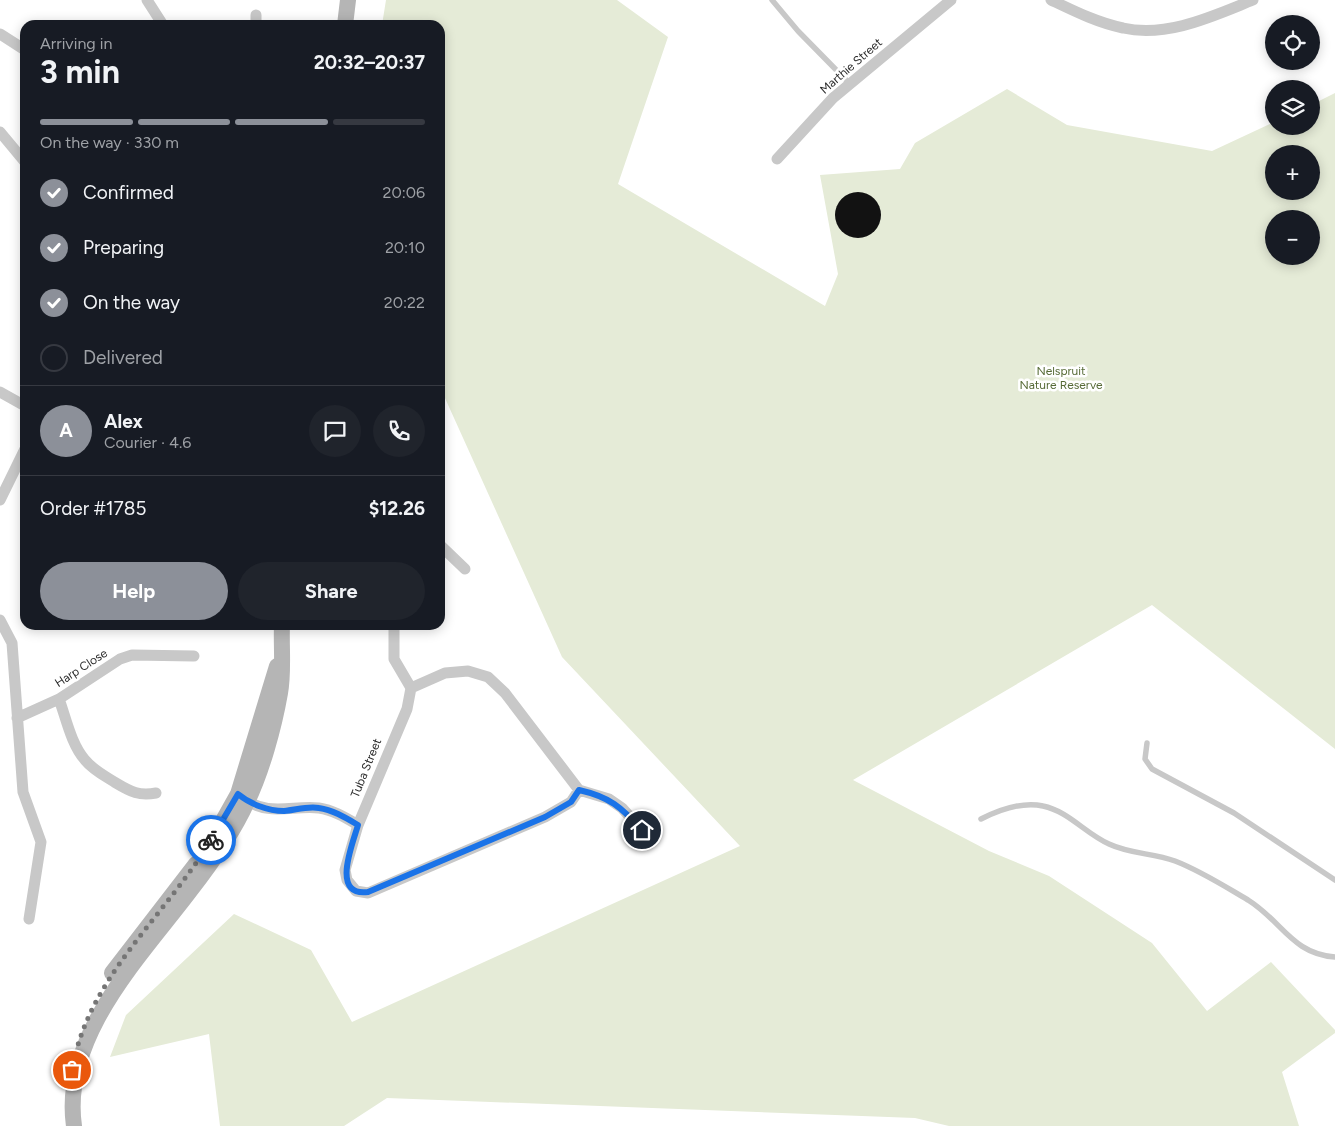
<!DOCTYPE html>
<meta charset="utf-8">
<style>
:root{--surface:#171b24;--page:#20242c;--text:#f1f3f6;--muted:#9ea1a6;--line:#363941;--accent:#8c9099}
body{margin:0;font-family:Figtree,sans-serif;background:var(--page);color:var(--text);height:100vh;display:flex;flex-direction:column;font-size:19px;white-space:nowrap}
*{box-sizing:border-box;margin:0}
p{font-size:16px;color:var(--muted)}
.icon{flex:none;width:28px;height:28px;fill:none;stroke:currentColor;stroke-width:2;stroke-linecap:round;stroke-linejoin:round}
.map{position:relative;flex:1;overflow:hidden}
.drawer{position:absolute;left:20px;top:20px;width:425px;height:610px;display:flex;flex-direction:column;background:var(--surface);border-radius:15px;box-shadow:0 2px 12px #0003}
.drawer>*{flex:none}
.buttons{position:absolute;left:1265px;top:15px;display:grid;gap:10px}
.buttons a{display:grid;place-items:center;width:55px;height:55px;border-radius:50%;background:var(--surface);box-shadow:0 2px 12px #0003;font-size:25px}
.pin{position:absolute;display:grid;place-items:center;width:42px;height:42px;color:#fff;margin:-21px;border:2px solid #fff;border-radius:50%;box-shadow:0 1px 5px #0007}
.courier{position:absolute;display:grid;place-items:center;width:50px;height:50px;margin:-25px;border:4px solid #1a73e8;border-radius:50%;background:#fff;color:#222;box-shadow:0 1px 6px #0007}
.overview em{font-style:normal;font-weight:700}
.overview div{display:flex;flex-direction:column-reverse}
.overview{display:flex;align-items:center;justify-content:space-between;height:85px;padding:0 20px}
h1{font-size:32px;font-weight:700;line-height:38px}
.bar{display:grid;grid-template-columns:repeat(4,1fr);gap:8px 5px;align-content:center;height:60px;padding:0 20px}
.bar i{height:6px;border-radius:4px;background:var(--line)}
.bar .on{background:var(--accent)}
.bar p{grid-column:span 4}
.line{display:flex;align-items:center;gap:12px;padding:0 20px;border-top:1px solid var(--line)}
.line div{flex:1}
.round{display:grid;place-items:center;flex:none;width:52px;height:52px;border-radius:26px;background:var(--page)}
ol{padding:0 20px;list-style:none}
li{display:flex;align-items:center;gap:15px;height:55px}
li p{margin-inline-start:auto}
li .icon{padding:5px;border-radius:50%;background:var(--accent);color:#fff;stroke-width:4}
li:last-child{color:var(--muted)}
li i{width:28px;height:28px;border:2px solid var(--line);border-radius:50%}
.button{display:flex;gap:10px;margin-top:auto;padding:10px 20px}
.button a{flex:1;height:58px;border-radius:30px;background:var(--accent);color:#fff;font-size:20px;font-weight:700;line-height:58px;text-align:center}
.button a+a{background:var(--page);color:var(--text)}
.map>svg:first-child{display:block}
</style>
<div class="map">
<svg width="1335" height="1126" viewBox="0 0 1335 1126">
<rect width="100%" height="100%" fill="#fff"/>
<path fill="#e5ebd7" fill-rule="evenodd" d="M386 0H617L668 37 618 184 825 306 838 274 820 175 900 169 915 143 1007 89 1067 125 1212 151 1274 122V126H1311V105L1335 93V749L1152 605 853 780 989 851 1049 876 1152 943 1207 1011 1271 962 1335 1030V1033L1282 1072 1299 1126H949L915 1118 387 1098 344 1126H220L209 1034 110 1057 126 1015 234 914 311 950 352 1022 740 846 562 657 440 387V25H382ZM1274 154H1311V191H1274ZM1274 219H1311V256H1274Z"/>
<path fill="#121212" d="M835 215a23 23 0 1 1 46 0a23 23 0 1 1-46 0Z"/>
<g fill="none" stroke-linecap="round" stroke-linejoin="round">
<path stroke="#c8c8c8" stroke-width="5.5" d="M772 0 798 31 850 84
M1147 743 1145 759 1152 769 1234 813 1335 880
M981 819C999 810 1022 801 1043 806 1068 811 1086 834 1109 844 1130 854 1153 853 1175 861 1201 871 1224 886 1248 900 1282 921 1292 954 1335 957"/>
<path stroke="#c8c8c8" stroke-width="11" d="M147 0 163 25
M1051 0C1074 11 1098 23 1123 28 1167 38 1213 16 1253 0
M256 25V15
M0 34 25 50
M0 132 25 162
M777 159 833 98 951 0
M0 392 25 406
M0 500 25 449
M440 545 465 569
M0 620 12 643 23 792 41 842 29 919
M394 625V659L411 688
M411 688 407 709 358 825 345 870 347 880 356 891 368 893 545 817 571 802 579 790
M411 688 445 673 468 671 488 677 505 693 579 790 609 799 622 808 642 830
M59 699C66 718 71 744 85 760 93 770 105 776 116 783 131 792 139 796 156 793
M17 718 59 699 120 659 132 655 194 656
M243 798C267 817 293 805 319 808 333 810 346 818 358 825"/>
<path stroke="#b5b5b5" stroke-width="16" d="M345 25 348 0
M215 835 238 794 277 666
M112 973 196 864
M74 1126C61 1036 141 956 190 891 211 864 233 833 247 802 262 771 274 727 280 693 284 671 281 647 282 625"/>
</g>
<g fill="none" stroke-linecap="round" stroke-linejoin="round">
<path stroke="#757575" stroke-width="5" stroke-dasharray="0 9" d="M72 1070C88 977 164 918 211 840"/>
<path stroke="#1a73e8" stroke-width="6" d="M211 840 238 794C250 804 268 811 284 811 296 810 307 806 319 808 333 810 346 818 358 825 353 843 330 897 368 892L545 817 571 802 579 790C610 797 621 807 642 830"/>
</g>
<g text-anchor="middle" stroke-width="5" stroke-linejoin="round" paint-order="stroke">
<g font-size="12" fill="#2b2b2b" stroke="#fff">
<text transform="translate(851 66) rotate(-41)" y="4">Marthie Street</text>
<text transform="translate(81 668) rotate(-33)" y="4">Harp Close</text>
<text transform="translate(366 768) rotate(-68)" y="4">Tuba Street</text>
</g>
<g font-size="12" fill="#566a36" stroke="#fff">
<text x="1061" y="375">Nelspruit<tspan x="1061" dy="14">Nature Reserve</tspan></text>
</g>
</g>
</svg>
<div class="buttons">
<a><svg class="icon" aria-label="locate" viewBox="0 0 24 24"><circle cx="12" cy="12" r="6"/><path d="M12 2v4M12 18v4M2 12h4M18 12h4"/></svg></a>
<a><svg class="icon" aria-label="layers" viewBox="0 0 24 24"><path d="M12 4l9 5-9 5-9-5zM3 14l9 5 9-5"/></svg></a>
<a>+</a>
<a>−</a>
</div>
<div class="pin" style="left:72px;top:1070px;background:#ea580c"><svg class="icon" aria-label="bag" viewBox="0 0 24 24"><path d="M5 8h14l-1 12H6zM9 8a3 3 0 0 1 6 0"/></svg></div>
<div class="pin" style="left:642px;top:830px;background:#1f2937"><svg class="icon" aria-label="home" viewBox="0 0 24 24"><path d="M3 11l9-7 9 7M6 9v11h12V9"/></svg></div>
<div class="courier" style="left:211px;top:840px"><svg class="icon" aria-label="bike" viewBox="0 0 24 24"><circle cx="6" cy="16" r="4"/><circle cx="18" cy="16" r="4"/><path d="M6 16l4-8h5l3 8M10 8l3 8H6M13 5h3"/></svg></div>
<section class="drawer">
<div class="overview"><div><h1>3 min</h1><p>Arriving in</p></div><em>20:32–20:37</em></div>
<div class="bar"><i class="on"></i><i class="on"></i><i class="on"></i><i></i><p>On the way · 330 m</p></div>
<ol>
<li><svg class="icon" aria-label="check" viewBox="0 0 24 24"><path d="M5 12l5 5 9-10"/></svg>Confirmed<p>20:06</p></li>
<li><svg class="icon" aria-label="check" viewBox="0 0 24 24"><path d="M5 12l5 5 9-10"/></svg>Preparing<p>20:10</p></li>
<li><svg class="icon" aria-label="check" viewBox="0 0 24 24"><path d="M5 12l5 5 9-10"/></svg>On the way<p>20:22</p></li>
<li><i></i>Delivered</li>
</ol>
<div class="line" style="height:90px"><b class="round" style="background:var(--accent);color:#fff">A</b><div><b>Alex</b><p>Courier · 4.6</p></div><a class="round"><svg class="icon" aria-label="chat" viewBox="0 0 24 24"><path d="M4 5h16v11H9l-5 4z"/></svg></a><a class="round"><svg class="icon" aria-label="phone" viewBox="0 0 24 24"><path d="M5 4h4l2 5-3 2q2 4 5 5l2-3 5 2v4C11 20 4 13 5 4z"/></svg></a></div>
<div class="line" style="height:65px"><div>Order #1785</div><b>$12.26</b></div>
<div class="button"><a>Help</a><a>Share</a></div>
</section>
</div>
